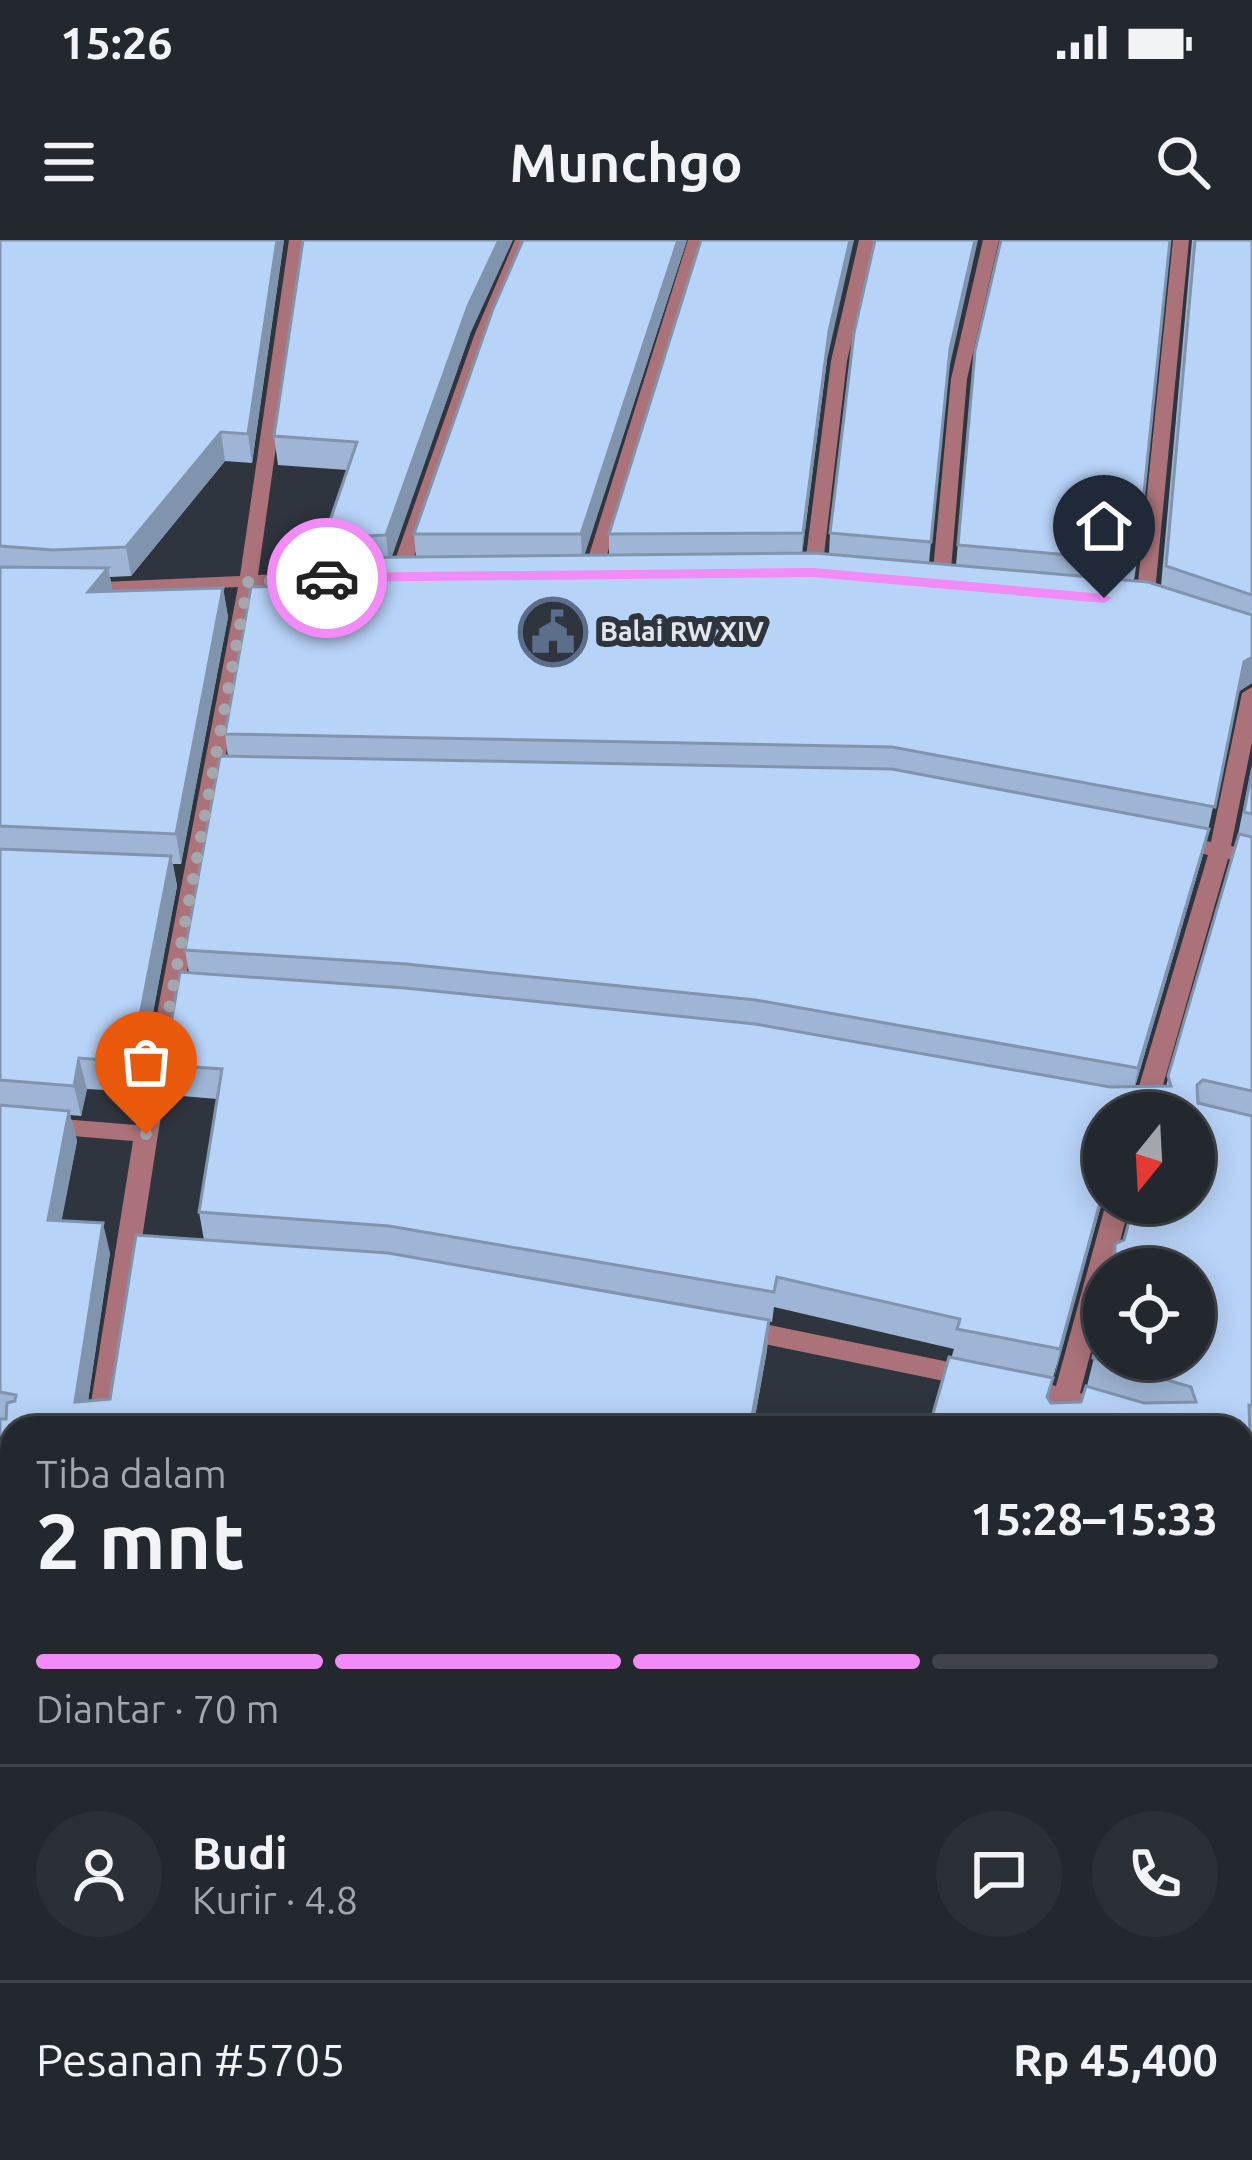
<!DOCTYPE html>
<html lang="id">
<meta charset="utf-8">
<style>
:root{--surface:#23282e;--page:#2b3036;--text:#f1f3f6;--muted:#a3a6aa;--line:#40444a;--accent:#f18bf5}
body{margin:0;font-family:Ubuntu,sans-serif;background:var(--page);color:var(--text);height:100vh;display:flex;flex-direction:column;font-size:45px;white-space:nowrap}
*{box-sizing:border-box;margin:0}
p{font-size:39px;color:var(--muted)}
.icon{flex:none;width:66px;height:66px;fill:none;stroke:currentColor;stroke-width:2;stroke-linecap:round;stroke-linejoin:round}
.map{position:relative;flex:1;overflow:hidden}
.drawer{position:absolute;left:0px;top:1176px;width:1254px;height:744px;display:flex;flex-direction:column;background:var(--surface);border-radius:36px 36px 0 0;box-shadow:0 6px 30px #0003,0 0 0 3px var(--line)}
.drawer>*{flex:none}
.needle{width:78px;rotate:198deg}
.fabs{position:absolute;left:1083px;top:852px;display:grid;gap:24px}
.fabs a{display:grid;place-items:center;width:132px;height:132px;border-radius:50%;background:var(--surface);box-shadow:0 6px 30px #0003,0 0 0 3px var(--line);font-size:60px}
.pin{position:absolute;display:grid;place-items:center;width:102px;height:102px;color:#fff;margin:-123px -51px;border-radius:50% 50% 50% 0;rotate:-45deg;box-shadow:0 0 12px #0007}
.pin .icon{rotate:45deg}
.courier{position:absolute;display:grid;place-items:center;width:120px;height:120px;margin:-60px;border:9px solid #f18bf5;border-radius:50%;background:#fff;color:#222;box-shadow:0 3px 15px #0007}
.head em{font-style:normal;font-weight:600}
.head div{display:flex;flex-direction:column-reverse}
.head{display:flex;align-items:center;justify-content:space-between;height:204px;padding:0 36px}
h1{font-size:78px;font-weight:600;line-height:90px}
.bar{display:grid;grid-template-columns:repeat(4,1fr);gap:18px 12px;align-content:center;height:144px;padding:0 36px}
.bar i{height:15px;border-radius:9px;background:var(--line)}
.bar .on{background:var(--accent)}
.bar p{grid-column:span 4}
.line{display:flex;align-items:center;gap:30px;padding:0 36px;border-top:3px solid var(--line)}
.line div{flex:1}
.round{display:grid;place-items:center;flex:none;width:126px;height:126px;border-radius:63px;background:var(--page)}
.status{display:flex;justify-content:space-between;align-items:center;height:84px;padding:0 60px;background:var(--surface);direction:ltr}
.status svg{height:33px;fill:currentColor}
header{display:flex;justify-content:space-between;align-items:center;height:156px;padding:0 36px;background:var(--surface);font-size:54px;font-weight:600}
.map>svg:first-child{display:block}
</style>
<div class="status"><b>15:26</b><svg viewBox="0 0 49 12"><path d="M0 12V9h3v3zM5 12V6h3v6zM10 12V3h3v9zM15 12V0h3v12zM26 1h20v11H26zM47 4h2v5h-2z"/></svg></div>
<header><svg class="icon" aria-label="menu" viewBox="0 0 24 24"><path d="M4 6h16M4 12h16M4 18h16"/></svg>Munchgo<svg class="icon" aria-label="search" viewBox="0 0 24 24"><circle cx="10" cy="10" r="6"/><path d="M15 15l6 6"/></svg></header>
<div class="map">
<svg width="1252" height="1920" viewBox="0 0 1252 1920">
<rect width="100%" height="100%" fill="#2f353e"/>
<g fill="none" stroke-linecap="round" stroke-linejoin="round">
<path fill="#ab7379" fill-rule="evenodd" d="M289 0H305L258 335 339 331 348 337 339 343 256 346 158 894 113 1188H87L133 901 0 890V874L136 885 238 347 80 355 71 349 80 343 240 336Z
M515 0H531L490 96 408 334 399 340 393 338 390 334 474 96Z
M688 0H704L602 331 599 335H587L584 331Z
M859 0H875L847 121 822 332 813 338 804 332 831 121Z
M983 0H999L967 139 950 341 941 347 932 341 951 139Z
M1173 0H1189L1154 362 1145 368 1136 362Z
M1252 447V502L1231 606 1252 610V624L1228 619 1155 873H1131L1208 615 1165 606 1162 601 1172 594 1211 602 1242 453Z
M1106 963H1130L1113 1029H1104V1062L1080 1153 1181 1181 1185 1188H1134L1075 1172 1071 1188H1045L1051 1165 1009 1153 1005 1146 1009 1139 1018 1136 1056 1146Z
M735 1078 978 1128 987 1131 991 1138 987 1145 978 1148 735 1098 726 1095 722 1088 726 1081Z
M0 1539 12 1540V1566L0 1565Z
M12 1690V1770L0 1777V1697Z
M904 1908H936L933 1920H901Z"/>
</g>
<path fill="#9eb5d5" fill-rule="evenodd" d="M0 0H284L252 223 225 221 131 336 110 337 112 351 223 348 228 377 181 624H173L177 646 138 852 87 849 81 876 70 875 77 901 61 981 110 1013 88 1161 110 1159 204 1000 199 972 217 859 170 855 164 825 189 733 185 710 228 517 225 494 307 345 326 318 324 298 347 230 278 225 274 196 470 94 391 317H416L414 294 687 0 584 315H609V294L827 120 802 313 829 314 830 293 947 135 929 323 956 325 975 111 1137 321 1134 340 1161 346 1192 0H1252V443L1238 452 1202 618 1135 847 1166 846 1237 600 1252 525V1460L1242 1457V1188H929L954 1109 774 1067 772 1082 769 1081 767 1110 753 1188H12V1282H0ZM1104 873 1194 963 1115 1004 1110 1029H1194L1104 1077 1087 1146 1081 1162 1051 1163 1048 1159 1053 1138 1102 962H1104Z"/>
<path fill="#8194ae" d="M277 0H284L252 223 248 194Z
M499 0H513L470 94 389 325 386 295 468 66Z
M678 0H687L582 323 581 294Z
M850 0H854L827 120 801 323 803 293 829 91Z
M975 0H978L947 138 950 109Z
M221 192 225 221 131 336 126 307Z
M108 328 114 358 88 352Z
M223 348 228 377 181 624 176 594Z
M1252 417V443L1238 452 1244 422Z
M1209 589 1202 618 1132 857 1138 828Z
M171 616 177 646 138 852 131 822Z
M79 818 87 849 81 876 74 846Z
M69 871 77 901 56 1010 48 980Z
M1104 948 1102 962 1054 1139 1060 1109Z
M103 983 110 1013 84 1188 75 1162Z
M769 1080 767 1110 753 1188H750Z"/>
<path fill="#b8d3f8" stroke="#8194ae" stroke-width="3" d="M0 0H277L248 194 221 192 126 307 53 310 0 306Z
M303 0H499L468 66 386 295 324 298 357 202 274 196Z
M523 0H678L581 294H414L493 69Z
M701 0H850L829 91 803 293 609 294Z
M875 0H975L950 109 931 302 830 293 854 93Z
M1001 0H1170L1137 321 958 305 975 111Z
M1195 0H1252V355L1166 326Z
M815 313 1148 342 1252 375V417L1244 422 1215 567 892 507 225 494 251 347 307 345 317 318Z
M0 327 108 328 88 352 223 348 176 594 0 586Z
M220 516 892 529 1209 589 1138 828 756 760 406 724 185 710Z
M1252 531V574L1244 572Z
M1239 594 1252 597V851L1203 840 1197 845 1198 863 1252 876V1166L1249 1165 1250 1195H1252V1430L1242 1427V1188H929L949 1117 1053 1138 1047 1157 1051 1163 1081 1162 1086 1146 1144 1163 1196 1162 1191 1147 1093 1118 1104 1077V1119H1194V1029H1115V1004L1124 1000 1134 963H1194V873H1104V948L1060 1109 957 1089 960 1079 777 1037 774 1052 389 986 199 972 222 829 164 825 180 732 405 748 755 784 1110 847 1171 846 1168 836Z
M0 609 171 616 131 822 79 818 74 846 0 840Z
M0 865 69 871 48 980 103 983 75 1162 110 1159 136 995 388 1013 769 1080 750 1188H12V1254L0 1253V1179H6L7 1163 15 1161 16 1155 0 1152Z
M1242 1580 1252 1583V1920H939L941 1908H1242Z
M12 1798V1908H757L755 1920H0V1841Z"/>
<path fill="#f18bf5" d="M813 328 1104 354 1112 358 1104 363 813 337 327 342 320 338 327 333Z"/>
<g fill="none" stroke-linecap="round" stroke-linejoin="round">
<path stroke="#a3a8af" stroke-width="12" stroke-dasharray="0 21.6" d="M146 894 248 342 327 338"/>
</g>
<defs>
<symbol id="civic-ring" viewBox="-11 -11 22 22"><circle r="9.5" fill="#2f353e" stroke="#5c6f8a" stroke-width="1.5"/><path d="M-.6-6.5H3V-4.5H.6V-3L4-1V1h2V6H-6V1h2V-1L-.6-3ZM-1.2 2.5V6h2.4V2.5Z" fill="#5c6f8a"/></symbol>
</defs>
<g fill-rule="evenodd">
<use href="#civic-ring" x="515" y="354" width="76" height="76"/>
</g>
<g text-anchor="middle" stroke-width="12" stroke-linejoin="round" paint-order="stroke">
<g font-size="27" font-weight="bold" fill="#e2e6ec" stroke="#2f353e" text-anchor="start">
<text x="600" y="401">Balai RW XIV</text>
</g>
</g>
</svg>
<div class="fabs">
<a><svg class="needle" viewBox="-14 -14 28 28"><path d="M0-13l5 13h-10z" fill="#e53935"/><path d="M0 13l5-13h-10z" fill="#a3a6aa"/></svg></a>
<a><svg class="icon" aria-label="locate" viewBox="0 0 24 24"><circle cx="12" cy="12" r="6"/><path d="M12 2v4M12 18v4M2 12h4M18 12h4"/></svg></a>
</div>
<div class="pin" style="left:146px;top:894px;background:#ea580c"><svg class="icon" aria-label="bag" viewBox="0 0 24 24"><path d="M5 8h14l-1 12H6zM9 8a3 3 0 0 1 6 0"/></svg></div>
<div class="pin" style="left:1104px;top:358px;background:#1f2937"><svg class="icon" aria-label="home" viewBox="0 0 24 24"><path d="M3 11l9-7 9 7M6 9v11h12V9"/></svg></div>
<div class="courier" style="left:327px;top:338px"><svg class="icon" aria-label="car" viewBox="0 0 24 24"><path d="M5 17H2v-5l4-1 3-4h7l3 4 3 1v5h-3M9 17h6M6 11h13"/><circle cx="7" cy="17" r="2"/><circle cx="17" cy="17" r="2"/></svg></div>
<section class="drawer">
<div class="head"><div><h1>2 mnt</h1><p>Tiba dalam</p></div><em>15:28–15:33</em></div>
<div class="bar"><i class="on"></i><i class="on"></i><i class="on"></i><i></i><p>Diantar · 70 m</p></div>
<div class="line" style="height:216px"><a class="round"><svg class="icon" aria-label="person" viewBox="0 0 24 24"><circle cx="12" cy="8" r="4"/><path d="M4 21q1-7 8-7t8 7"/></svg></a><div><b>Budi</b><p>Kurir · 4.8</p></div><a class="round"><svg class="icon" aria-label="chat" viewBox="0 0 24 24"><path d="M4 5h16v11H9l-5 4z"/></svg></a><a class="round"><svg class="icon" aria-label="phone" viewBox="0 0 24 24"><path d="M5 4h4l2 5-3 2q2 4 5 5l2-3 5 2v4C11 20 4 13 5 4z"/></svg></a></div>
<div class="line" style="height:156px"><div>Pesanan #5705</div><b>Rp 45,400</b></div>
</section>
</div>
